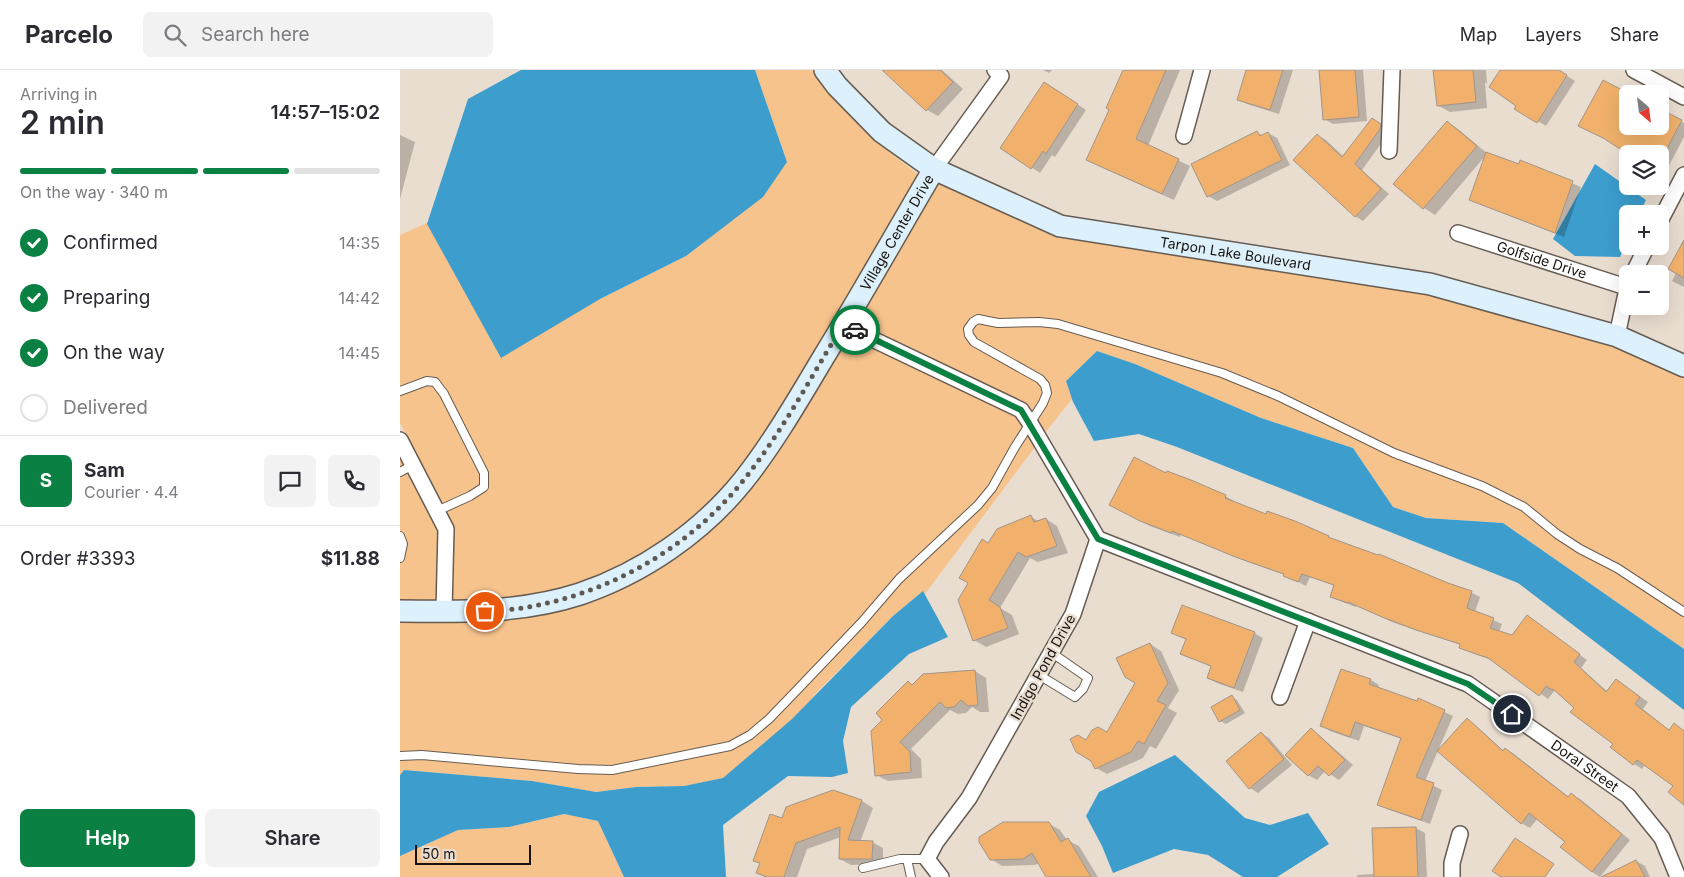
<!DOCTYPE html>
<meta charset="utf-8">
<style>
:root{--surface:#fff;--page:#f2f2f3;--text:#2b2b33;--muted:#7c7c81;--line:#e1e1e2;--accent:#0b8043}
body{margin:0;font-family:Inter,sans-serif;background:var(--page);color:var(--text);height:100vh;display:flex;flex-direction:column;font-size:19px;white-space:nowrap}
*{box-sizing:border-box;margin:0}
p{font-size:16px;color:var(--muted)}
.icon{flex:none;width:28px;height:28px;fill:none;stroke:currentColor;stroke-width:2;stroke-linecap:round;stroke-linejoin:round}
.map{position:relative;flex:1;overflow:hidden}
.details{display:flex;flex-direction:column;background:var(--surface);width:400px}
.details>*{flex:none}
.needle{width:32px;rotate:152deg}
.controls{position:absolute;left:1219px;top:15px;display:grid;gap:10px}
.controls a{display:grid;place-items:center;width:50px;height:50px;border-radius:8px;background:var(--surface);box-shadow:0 5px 20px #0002;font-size:25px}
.scale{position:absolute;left:15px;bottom:12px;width:116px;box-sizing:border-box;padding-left:5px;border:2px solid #17120e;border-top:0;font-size:14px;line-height:18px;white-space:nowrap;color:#17120e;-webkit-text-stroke:4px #e9ddd0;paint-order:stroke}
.pin{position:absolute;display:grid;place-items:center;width:42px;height:42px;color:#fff;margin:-21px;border:2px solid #fff;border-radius:50%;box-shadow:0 1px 5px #0007}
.courier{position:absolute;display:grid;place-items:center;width:50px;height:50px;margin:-25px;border:4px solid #0b8043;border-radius:50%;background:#fff;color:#222;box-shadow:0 1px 6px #0007}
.headline em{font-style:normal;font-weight:600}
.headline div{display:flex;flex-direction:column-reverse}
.headline{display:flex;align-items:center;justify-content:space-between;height:85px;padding:0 20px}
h1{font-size:32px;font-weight:600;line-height:38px}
.bar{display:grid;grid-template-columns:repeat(4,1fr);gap:8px 5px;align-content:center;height:60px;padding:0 20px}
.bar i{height:6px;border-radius:4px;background:var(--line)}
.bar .current{background:var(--accent)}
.bar p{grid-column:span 4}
.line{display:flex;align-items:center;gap:12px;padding:0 20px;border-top:1px solid var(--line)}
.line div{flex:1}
.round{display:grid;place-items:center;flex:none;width:52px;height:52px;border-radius:8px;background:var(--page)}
ol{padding:0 20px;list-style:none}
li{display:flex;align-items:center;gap:15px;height:55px}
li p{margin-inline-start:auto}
li .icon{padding:5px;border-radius:50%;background:var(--accent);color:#fff;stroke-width:4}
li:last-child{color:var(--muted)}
li i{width:28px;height:28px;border:2px solid var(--line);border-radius:50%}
.primary-button{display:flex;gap:10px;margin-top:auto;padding:10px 20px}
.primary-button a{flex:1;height:58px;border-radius:8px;background:var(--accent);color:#fff;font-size:20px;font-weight:600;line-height:58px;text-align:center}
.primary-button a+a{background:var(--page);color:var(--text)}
header{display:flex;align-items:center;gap:30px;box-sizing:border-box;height:70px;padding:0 25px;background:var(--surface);border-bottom:1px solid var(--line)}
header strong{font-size:24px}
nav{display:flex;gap:28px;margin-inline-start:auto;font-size:18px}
.search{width:350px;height:45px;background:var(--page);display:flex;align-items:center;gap:12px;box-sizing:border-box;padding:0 18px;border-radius:8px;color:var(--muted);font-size:19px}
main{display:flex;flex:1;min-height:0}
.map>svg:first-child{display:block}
</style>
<header>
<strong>Parcelo</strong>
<div class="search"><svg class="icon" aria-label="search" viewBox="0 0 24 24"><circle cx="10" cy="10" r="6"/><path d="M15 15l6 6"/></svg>Search here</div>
<nav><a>Map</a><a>Layers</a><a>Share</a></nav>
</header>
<main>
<section class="details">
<div class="headline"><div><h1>2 min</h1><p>Arriving in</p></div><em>14:57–15:02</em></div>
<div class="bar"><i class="current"></i><i class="current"></i><i class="current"></i><i></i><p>On the way · 340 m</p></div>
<ol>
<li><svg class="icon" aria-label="check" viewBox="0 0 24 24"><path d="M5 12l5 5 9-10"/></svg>Confirmed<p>14:35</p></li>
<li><svg class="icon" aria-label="check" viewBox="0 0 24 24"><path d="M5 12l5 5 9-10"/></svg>Preparing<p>14:42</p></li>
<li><svg class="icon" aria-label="check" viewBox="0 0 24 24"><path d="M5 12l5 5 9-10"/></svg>On the way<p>14:45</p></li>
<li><i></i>Delivered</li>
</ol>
<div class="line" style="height:90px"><b class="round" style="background:var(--accent);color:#fff">S</b><div><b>Sam</b><p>Courier · 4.4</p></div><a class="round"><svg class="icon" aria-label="chat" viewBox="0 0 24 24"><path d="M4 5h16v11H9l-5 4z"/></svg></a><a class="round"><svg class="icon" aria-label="phone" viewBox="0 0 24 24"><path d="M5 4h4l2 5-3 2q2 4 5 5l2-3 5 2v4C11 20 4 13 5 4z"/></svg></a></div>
<div class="line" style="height:65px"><div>Order #3393</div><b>$11.88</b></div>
<div class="primary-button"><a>Help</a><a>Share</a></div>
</section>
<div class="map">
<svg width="1284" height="807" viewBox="0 0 1284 807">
<rect width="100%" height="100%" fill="#e9ddd0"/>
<path fill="#f6c38d" d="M355 0H415L485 74 492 84 520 106C481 172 443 239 402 304 377 345 352 391 318 425 266 479 195 517 121 529 99 533 75 531 53 533L54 460 53 455 0 353V165L27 153 200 229 286 186 387 92Z
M536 112 573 125 659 164 1030 223 1220 276 1284 305V579L1103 453 1026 448 993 437 953 378 861 348 735 294 697 281 666 311 672 329 645 363 636 348 623 332 455 251Z
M447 266 616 347 635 377 525 524 523 521 493 546 419 620 347 704 284 716 236 717 196 722 132 711 4 700 0 705V549L44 550 262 495Z
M0 388 38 460 36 532H0Z
M164 744 198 751 224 807H0V786L58 760 109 757Z"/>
<path fill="#3d9ece" d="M121 0H355L387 92 363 127 286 186 200 229 101 288 27 154 68 29Z
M1195 94 1246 130 1239 144H1228L1227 170 1220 187 1175 186 1153 169Z
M697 281 735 294 861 348 953 378 993 437 1026 448 1103 453 1284 579V640L1118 513 777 377 739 364 694 371 673 332 666 311Z
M523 521 548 567 509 584 451 637 443 671 448 703 432 707 388 706 323 755 326 807H224L198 751 164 744 109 757 58 760 0 786V705L4 700 132 711 196 722 236 717 284 716 323 708 392 649 493 546Z
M775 685 845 748 870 755 908 743 929 774 877 807H843L808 785 774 779 713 803 702 776 686 746 699 722Z"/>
<path fill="#0003" d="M484 0H542L563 19 538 46 527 40Z
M643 0H652L649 3Z
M724 0H780L748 76 790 96 774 130 699 96 711 40Z
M847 0H893L879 44 847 34 839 29Z
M920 0H963L967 51 933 54 924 49Z
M1034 0H1086L1087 14 1085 12 1087 38 1050 42 1039 36Z
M1102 0H1158L1175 11 1146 56 1116 38 1118 35Z
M653 18 686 40 655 87 652 85 640 103 602 78Z
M1260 41 1284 53V67L1265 103 1260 100V84H1232L1228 56H1260Z
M1047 52 1058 59 1088 84 1119 95 1121 92 1181 117 1164 167 1079 134 1071 129 1086 85 1035 145 1024 138 994 114Z
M980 54 988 60V64L962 100 989 124 963 151 955 146 917 65 926 70 944 87Z
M857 62 863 66 868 63 877 68 890 95 817 131 808 126Z
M0 65 15 72 0 129Z
M1284 170V217L1272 211 1276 203 1281 177 1280 176Z
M767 404 825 426 834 431 833 432 1072 523 1080 527 1075 542 1102 554 1099 562 1112 567 1135 552 1187 590 1181 598 1208 622 1217 610 1248 632 1243 639 1270 661 1274 655 1284 661V734L1275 716 1245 695 1242 699 1234 694 1176 638 1155 620 1148 629 1094 591 1069 582 1061 577V575L992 552 957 535 956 537 940 531 932 526 935 516 910 507 906 516 885 505 848 492 781 464 780 467 750 456 719 440Z
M631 447 640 452 646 449 657 456 668 483 638 492 630 488 600 538 612 545 619 564 586 577 574 570 559 530 589 474Z
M773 563H854L863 568 843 622 817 613 808 608 812 597 781 584 787 570Z
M750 574 761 581 779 620 768 638 777 643 756 679 750 676 743 688 707 704 696 698 687 672 707 663 737 613Z
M942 600 971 610 979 615 978 618 1017 632 1018 630 1053 646 1025 711 1042 720 1030 754 987 739 978 734 1002 669 964 656 959 671 930 661 922 656Z
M575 601 586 608 589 642H580L572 637 566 643 558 644 550 640 511 679 521 689 522 708 488 711 476 705 484 650 508 613 513 616Z
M832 627 837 630 845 643 826 654 820 651Z
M1067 650 1075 655 1104 681 1106 679 1114 684 1169 727 1171 725 1180 729 1230 770 1200 807 1192 802 1183 778 1138 748 1130 758 1121 753Z
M911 660 919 665 953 695 939 710 925 701 917 710 908 705Z
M861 663 869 668 892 695 858 723 850 718Z
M433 721 462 731 473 738 460 772H472L483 778V794L451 795 440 789 441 767 407 779 397 807H365L358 803 361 794 355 791 383 750Z
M648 753 660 760 667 770 679 776 698 807H648L639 793 635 795 602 796 591 789Z
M1016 758 1025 763 1027 807H957V805L975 804 973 759Z
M1236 791 1245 796 1250 807H1203Z"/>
<path fill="#f1b16c" stroke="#a1958a" d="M482 0H540L553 12 526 41Z
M723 0H766L736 69 779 89 762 124 686 90 709 40 706 38Z
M846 0H883L870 40 837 30Z
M919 0H955L959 47 923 50Z
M1033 0H1073L1076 32 1037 36Z
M1100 0H1159L1167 5 1137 53 1114 39 1116 36 1089 17Z
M1203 10 1228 23V56H1260V39L1282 50 1264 84H1228L1203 68 1178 56Z
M644 12 678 34 646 84 643 81 631 99 600 78Z
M972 48 981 54 980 59 955 94 981 119 955 147 893 90 917 64 942 87Z
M1047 51 1077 76 1023 139 993 114Z
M857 61 860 66 868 62 882 90 807 127 791 94Z
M1086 82 1119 94 1120 90 1173 111 1155 163 1069 130Z
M1284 170V208L1268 199Z
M734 387 766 403 767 401 791 410 826 425 825 428 866 444 867 441 895 451 929 466 928 467 978 485 979 484 1048 513 1072 521 1067 538 1094 548 1090 558 1112 565 1127 545 1180 584 1174 592 1206 622 1216 609 1240 627 1235 634 1269 660 1274 653 1284 661V735L1268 722 1273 716 1237 690 1233 695 1210 677 1213 674 1170 642 1174 638 1153 619 1152 620 1146 616 1139 626 1088 588 1059 578 1060 574 1016 560 982 547 948 532V533L930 527 934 515 902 504 898 512 883 506 884 504 838 488 772 461 771 463 740 451 709 435Z
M631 445 634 452 646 448 657 476 626 487 618 482 589 530 600 537 608 558 573 571 558 530 568 513 559 508 582 469 588 473 597 459Z
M782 535 855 562 834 618 807 608 811 596 780 584 786 569 771 563Z
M750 573 768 613 757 631 766 635 744 674 738 671 731 682 695 699 691 691 676 682 670 669 678 665 686 670 692 660 698 657 707 662 735 613 725 607 716 588Z
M941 599 971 609 969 614 1017 631 1018 628 1045 640 1016 707 1034 713 1021 750 977 735 1001 668 955 652 950 667 920 656Z
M575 600 578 635 568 636 561 630 554 637 546 638 540 632 500 672 510 682 511 702 475 706 471 661 482 650 476 643 508 611 512 615 523 604Z
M832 625 840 640 819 652 811 637Z
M1067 648 1103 681 1105 678 1168 727 1171 723 1222 764 1192 802 1160 777 1165 772 1129 743 1121 754 1037 681Z
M911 658 945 690 929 706 918 696 908 706 885 685Z
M861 662 884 689 849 719 826 691Z
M433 720 462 730 448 770 473 771 472 789H439L440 757 396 773 384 807H367L356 803 360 793 353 791 370 744 382 748 386 737Z
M603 752H649L661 772 668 768 691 807H646L632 783 623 789 590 790 579 772V767Z
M1016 757 1018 807H974L972 758Z
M1115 768 1154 794 1145 807H1101L1092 801Z
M1236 790 1245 807H1201Z"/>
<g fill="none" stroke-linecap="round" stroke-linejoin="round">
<defs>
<path id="lane" d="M0 321 27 311 35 312 44 324 84 403V417L70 426 37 441
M0 402 13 395
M0 466 3 474 0 488
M639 605 675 627 683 619 688 608 652 583
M0 686 22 685 178 699 212 700 330 676 350 665 369 649 397 620 461 553 499 509 578 435 592 418 615 377 643 333 647 323 645 315 640 309 574 272 569 265 568 259 573 252 578 249 598 253 639 252 658 254 822 303 878 326 994 383 1082 416 1124 437 1157 464 1180 479 1217 498 1284 542
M507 789 511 807
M463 798 500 789H527"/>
<g id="street">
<path d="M1234 0 1284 27"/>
<path d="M784 66 802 0"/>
<path d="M989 81 992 0"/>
<path d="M534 99 601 6 595 0"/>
<path d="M1260 151 1284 105"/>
<path id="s1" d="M1058 163 1226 217"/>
<path d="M1233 204 1247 176"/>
<path d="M443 255 621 340 630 353 698 469 673 544 569 728 536 772 527 789 541 807"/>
<path d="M1217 266 1228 214"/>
<path d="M0 370 46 459 44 541"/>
<path id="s2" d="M698 469 1068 614 1228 726 1262 768 1278 807"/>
<path d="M880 627 908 551"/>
<path d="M1052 807V793L1060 764"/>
</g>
<g id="secondary">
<path id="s3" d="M425 0 437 16 482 62 534 99 660 156 1030 214 1217 266 1284 296"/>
<path id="s4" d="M0 541C61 542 121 543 180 524 242 503 301 463 343 411 373 373 398 330 423 288 461 226 497 162 534 99"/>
</g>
</defs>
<use href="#lane" stroke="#675c51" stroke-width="10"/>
<use href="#street" stroke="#675c51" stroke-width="18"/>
<use href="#secondary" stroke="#675c51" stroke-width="24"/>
<use href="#lane" stroke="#fff" stroke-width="8"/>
<use href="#street" stroke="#fff" stroke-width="15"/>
<use href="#secondary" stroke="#dcf1fc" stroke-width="21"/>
</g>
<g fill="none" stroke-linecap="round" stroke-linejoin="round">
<path stroke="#605952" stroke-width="5" stroke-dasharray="0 9" d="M85 541C97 540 110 540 123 538 208 524 288 479 342 412 381 364 411 307 443 255L455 260"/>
<path stroke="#0b8043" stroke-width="6" d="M455 260 621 340 698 469 1068 614 1112 644"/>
</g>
<g text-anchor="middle" stroke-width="5" stroke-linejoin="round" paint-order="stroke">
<g font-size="14" fill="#17120e" stroke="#e9ddd0">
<text dy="5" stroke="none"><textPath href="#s4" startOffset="675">Village Center Drive</textPath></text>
<text dy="5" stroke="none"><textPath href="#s3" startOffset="464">Tarpon Lake Boulevard</textPath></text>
<text dy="5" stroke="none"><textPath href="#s1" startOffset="88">Golfside Drive</textPath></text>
<text transform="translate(643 597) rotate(-61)" y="5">Indigo Pond Drive</text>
<text dy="5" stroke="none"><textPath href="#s2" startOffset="540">Doral Street</textPath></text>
</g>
</g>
</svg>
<div class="controls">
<a><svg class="needle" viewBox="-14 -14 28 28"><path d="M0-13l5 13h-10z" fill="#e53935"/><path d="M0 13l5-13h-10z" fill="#7c7c81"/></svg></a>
<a><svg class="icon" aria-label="layers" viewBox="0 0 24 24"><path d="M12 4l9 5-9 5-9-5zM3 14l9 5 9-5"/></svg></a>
<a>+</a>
<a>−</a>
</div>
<div class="scale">50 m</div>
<div class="pin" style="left:85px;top:541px;background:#ea580c"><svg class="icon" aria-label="bag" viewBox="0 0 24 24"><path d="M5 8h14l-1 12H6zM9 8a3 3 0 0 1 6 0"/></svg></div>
<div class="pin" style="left:1112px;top:644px;background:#1f2937"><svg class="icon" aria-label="home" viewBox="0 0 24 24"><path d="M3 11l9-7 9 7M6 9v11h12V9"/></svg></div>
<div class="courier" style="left:455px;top:260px"><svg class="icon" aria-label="car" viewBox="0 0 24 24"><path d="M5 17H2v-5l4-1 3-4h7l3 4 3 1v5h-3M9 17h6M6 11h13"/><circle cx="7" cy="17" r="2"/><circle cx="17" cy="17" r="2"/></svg></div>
</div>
</main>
